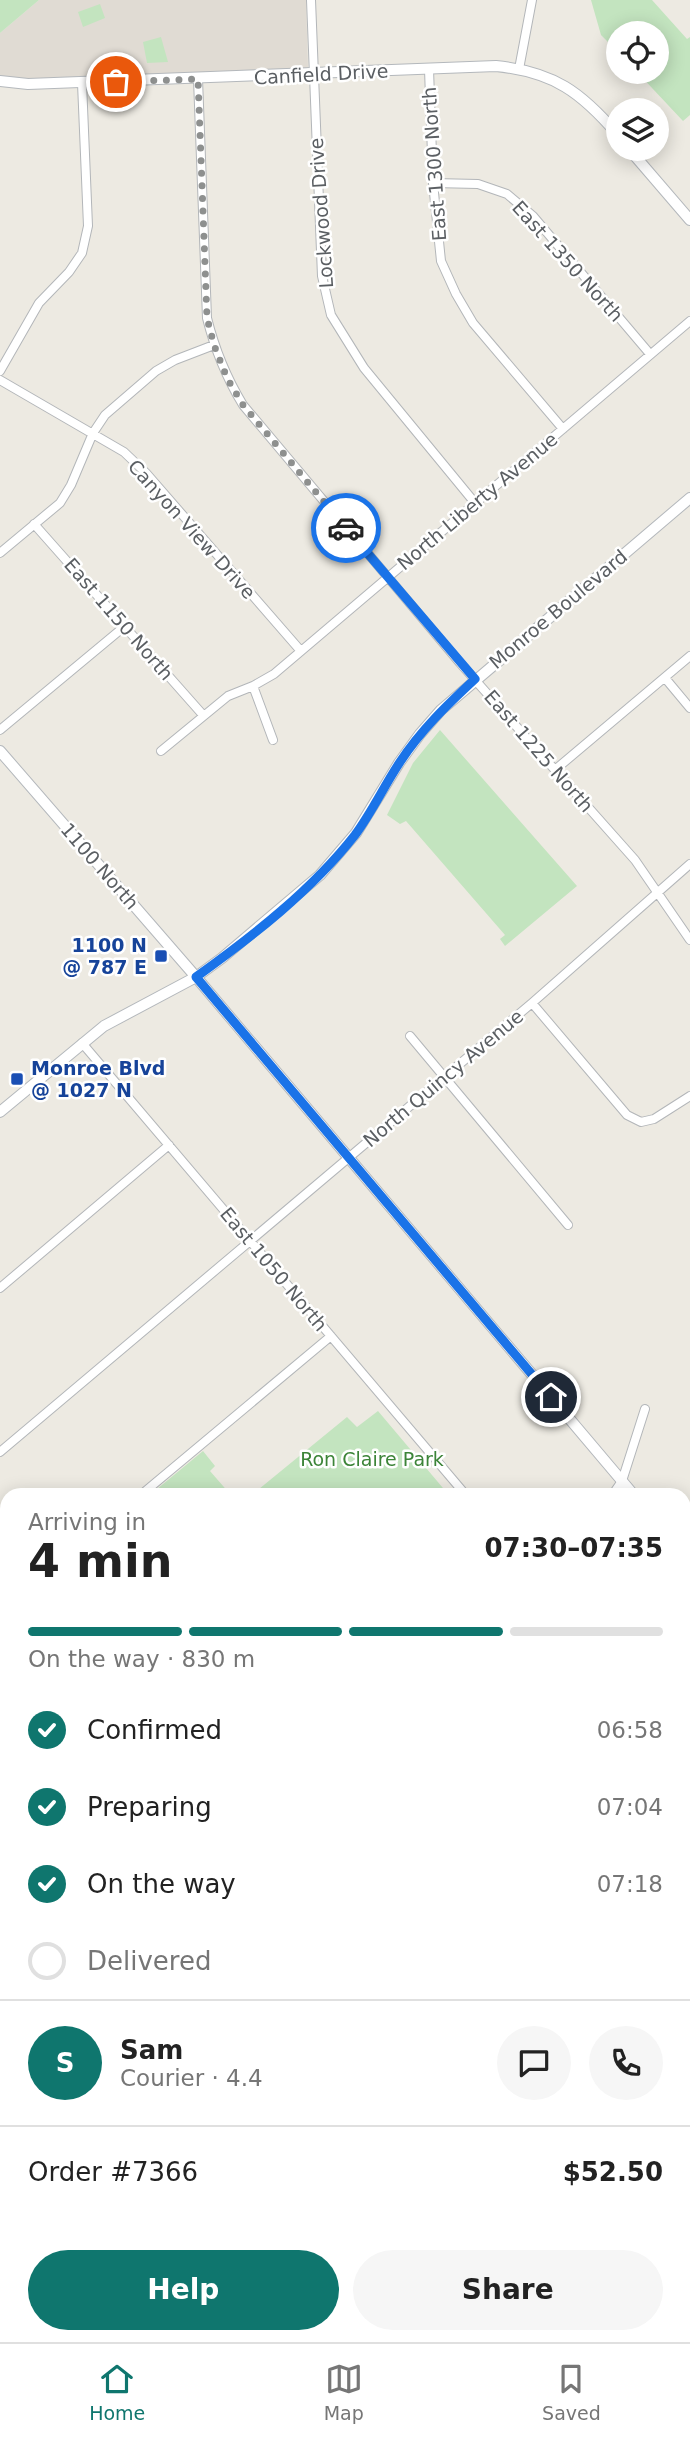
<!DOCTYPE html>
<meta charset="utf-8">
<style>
:root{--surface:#fff;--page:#f6f6f6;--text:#222;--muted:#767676;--line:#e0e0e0;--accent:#0f766e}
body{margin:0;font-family:"DejaVu Sans",sans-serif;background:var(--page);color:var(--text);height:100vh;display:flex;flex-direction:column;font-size:26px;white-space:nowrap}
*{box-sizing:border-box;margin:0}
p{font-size:23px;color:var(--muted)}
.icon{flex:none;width:38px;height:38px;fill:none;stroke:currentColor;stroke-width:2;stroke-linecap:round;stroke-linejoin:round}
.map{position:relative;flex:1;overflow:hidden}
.panel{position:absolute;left:0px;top:1488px;width:691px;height:856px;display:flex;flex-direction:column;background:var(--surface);border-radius:21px 21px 0 0;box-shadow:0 4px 18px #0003}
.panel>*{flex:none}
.buttons{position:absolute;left:606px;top:21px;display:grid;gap:14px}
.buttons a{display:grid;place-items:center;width:63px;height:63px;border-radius:50%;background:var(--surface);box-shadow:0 4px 18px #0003;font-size:35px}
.pin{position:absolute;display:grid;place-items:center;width:60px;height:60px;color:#fff;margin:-30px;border:4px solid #fff;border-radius:50%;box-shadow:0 2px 7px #0007}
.courier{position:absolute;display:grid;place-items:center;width:70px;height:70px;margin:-35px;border:5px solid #1a73e8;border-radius:50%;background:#fff;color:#222;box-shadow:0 2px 9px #0007}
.summary em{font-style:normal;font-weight:600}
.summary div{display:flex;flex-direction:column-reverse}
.summary{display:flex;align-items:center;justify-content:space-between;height:119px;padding:0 28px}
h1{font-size:46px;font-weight:600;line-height:52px}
.bar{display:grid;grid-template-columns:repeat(4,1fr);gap:10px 7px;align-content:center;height:84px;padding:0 28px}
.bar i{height:9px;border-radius:5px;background:var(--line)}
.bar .active{background:var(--accent)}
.bar p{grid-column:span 4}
.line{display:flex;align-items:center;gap:18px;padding:0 28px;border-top:2px solid var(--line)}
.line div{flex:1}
.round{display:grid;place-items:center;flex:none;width:74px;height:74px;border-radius:37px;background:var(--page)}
ol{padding:0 28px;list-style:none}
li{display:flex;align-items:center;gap:21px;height:77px}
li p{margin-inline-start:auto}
li .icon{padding:7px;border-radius:50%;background:var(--accent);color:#fff;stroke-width:4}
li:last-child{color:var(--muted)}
li i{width:38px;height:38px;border:4px solid var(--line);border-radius:50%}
.cta{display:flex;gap:14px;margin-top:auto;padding:14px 28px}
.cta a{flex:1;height:80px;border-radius:42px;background:var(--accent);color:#fff;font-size:28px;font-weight:600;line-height:80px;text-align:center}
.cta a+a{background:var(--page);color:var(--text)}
.menu{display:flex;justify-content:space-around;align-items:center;height:98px;border-top:2px solid var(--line);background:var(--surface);font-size:19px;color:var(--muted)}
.menu a{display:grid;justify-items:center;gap:4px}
.menu .active{color:var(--accent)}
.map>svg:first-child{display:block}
</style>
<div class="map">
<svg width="690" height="2342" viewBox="0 0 690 2342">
<rect width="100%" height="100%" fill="#edeae2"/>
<path fill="#e0dbd3" d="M39 0H306L308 68 77 79 0 78V33Z"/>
<path fill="#c3e4bf" d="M0 0H39L0 33Z
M591 0H652L687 39 690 37V115L683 121 637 72H656V33H618V52L601 35Z
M100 4 105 18 83 27 78 12Z
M161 37 168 62 147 63 143 42Z
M440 730 577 886 505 946 500 939 505 935 406 821 400 824 387 815 413 763Z
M378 1411 448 1494H263L259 1489 347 1417 357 1427Z
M203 1451 215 1466 210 1471 230 1494H151Z"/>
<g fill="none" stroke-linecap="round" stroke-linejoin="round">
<defs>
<path id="street" d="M311 0 322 276 331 315 364 368 475 503
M429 69 433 183 441 261 456 294 473 323 563 429
M519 69 532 0
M198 79 207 318C215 350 226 377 243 405L460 663 635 860 690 940
M433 183 478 184 507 194 533 216 650 354
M0 371 39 303 69 272 82 253 88 226 82 83
M0 380 124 452 146 473 300 650
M34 524 203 715
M0 553 60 503 71 485 93 433 105 415 156 371 175 360 214 345
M665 678 690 708
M253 686 273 740
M0 730 125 626
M161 751 228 696 253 686 274 674 690 321
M556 769 690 656
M532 1003 627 1115 641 1122 654 1119 690 1096
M410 1036 568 1225
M82 1043 465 1494
M0 1288 169 1145
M0 1452 532 1003 690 864
M142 1494 331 1336
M613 1494 622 1481 645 1409
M0 1694 7 1695
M0 1771 7 1728
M0 1956 7 1953
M684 1966 690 1972
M0 2121 7 2115
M684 2195 690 2191
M222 2336 227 2342
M361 2342 368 2336
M528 2342 535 2336"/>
<path id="secondary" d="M0 81 28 84 496 66C554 72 581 92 618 135
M629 149 690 220
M0 751 196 977 633 1494
M0 1112 104 1026 196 977 222 958 320 875 356 833 399 763 420 734 441 710 690 498
M684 1555 690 1562
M684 1820 690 1817
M270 2342 271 2336"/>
</defs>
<use href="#street" stroke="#b3b6b9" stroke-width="10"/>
<use href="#secondary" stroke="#b4b8bc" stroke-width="12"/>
<use href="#street" stroke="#fff" stroke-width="8"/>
<use href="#secondary" stroke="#fff" stroke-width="10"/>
</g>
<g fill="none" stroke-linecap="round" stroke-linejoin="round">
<path stroke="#8e908f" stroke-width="7" stroke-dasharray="0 12.6" d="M116 82 198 79 207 318 214 345 227 378 243 405 346 528"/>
<path stroke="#1a73e8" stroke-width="9" d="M346 528 475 679C447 705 421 730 400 762 384 786 372 812 355 835 312 890 253 936 196 977L551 1397"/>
</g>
<g fill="#1a4fb4" stroke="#fff" stroke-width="2.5">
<rect x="154" y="949" width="14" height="14" rx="3.5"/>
<rect x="10" y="1072" width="14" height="14" rx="3.5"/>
</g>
<g text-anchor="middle" stroke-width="5" stroke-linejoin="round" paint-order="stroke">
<g font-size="19" fill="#5b5f63" stroke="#fff">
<text transform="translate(321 74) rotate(-3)" y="7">Canfield Drive</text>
<text transform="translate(434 164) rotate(-94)" y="7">East 1300 North</text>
<text transform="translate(321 213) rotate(-94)" y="7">Lockwood Drive</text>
<text transform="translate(568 261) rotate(48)" y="7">East 1350 North</text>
<text transform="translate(477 501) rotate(-40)" y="7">North Liberty Avenue</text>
<text transform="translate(192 529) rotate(48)" y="7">Canyon View Drive</text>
<text transform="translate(558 609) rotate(-40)" y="7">Monroe Boulevard</text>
<text transform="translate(119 619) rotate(49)" y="7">East 1150 North</text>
<text transform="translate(539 751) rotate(49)" y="7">East 1225 North</text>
<text transform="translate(100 866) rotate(49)" y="7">1100 North</text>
<text transform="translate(443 1078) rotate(-40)" y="7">North Quincy Avenue</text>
<text transform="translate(274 1269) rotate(50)" y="7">East 1050 North</text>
</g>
<g font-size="19" font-weight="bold" fill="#164399" stroke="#fff" text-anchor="end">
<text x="147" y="952">1100 N<tspan x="147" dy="22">@ 787 E</tspan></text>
<text x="31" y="1075" text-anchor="start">Monroe Blvd<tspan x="31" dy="22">@ 1027 N</tspan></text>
</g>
<g font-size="19" fill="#3c8438" stroke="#fff">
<text x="372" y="1466">Ron Claire Park</text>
</g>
</g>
</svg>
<div class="buttons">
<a><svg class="icon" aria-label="locate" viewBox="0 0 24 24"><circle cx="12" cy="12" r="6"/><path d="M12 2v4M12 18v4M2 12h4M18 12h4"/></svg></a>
<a><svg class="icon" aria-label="layers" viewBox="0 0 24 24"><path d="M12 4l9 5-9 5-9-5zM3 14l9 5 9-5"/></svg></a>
</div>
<div class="pin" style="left:116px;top:82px;background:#ea580c"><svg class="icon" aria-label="bag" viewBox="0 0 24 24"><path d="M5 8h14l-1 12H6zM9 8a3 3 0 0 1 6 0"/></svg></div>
<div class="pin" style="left:551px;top:1397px;background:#1f2937"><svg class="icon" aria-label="home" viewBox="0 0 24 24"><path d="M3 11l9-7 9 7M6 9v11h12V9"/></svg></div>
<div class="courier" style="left:346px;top:528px"><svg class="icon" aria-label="car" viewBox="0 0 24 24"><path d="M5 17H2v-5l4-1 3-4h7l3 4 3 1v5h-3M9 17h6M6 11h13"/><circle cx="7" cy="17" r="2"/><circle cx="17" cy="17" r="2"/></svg></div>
<section class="panel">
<div class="summary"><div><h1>4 min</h1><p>Arriving in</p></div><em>07:30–07:35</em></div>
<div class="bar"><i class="active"></i><i class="active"></i><i class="active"></i><i></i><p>On the way · 830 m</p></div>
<ol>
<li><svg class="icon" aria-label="check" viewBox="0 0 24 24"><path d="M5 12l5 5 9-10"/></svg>Confirmed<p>06:58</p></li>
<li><svg class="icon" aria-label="check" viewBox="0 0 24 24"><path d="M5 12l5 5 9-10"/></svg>Preparing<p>07:04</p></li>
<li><svg class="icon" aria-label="check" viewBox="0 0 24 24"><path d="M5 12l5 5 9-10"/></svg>On the way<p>07:18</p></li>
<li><i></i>Delivered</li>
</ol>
<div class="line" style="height:126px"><b class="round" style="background:var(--accent);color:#fff">S</b><div><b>Sam</b><p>Courier · 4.4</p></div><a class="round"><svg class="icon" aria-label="chat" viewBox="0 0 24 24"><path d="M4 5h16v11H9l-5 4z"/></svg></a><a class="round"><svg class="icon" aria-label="phone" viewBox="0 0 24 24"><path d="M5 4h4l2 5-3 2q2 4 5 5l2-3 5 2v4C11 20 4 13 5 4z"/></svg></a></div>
<div class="line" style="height:91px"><div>Order #7366</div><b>$52.50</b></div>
<div class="cta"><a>Help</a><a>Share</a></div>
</section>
</div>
<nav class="menu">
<a class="active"><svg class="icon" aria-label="home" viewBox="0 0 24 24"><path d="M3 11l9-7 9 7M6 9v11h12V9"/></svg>Home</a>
<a><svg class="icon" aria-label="map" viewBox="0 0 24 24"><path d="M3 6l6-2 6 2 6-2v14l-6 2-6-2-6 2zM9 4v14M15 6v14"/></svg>Map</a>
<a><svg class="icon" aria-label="saved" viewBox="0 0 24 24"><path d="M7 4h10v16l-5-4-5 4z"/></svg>Saved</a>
</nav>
